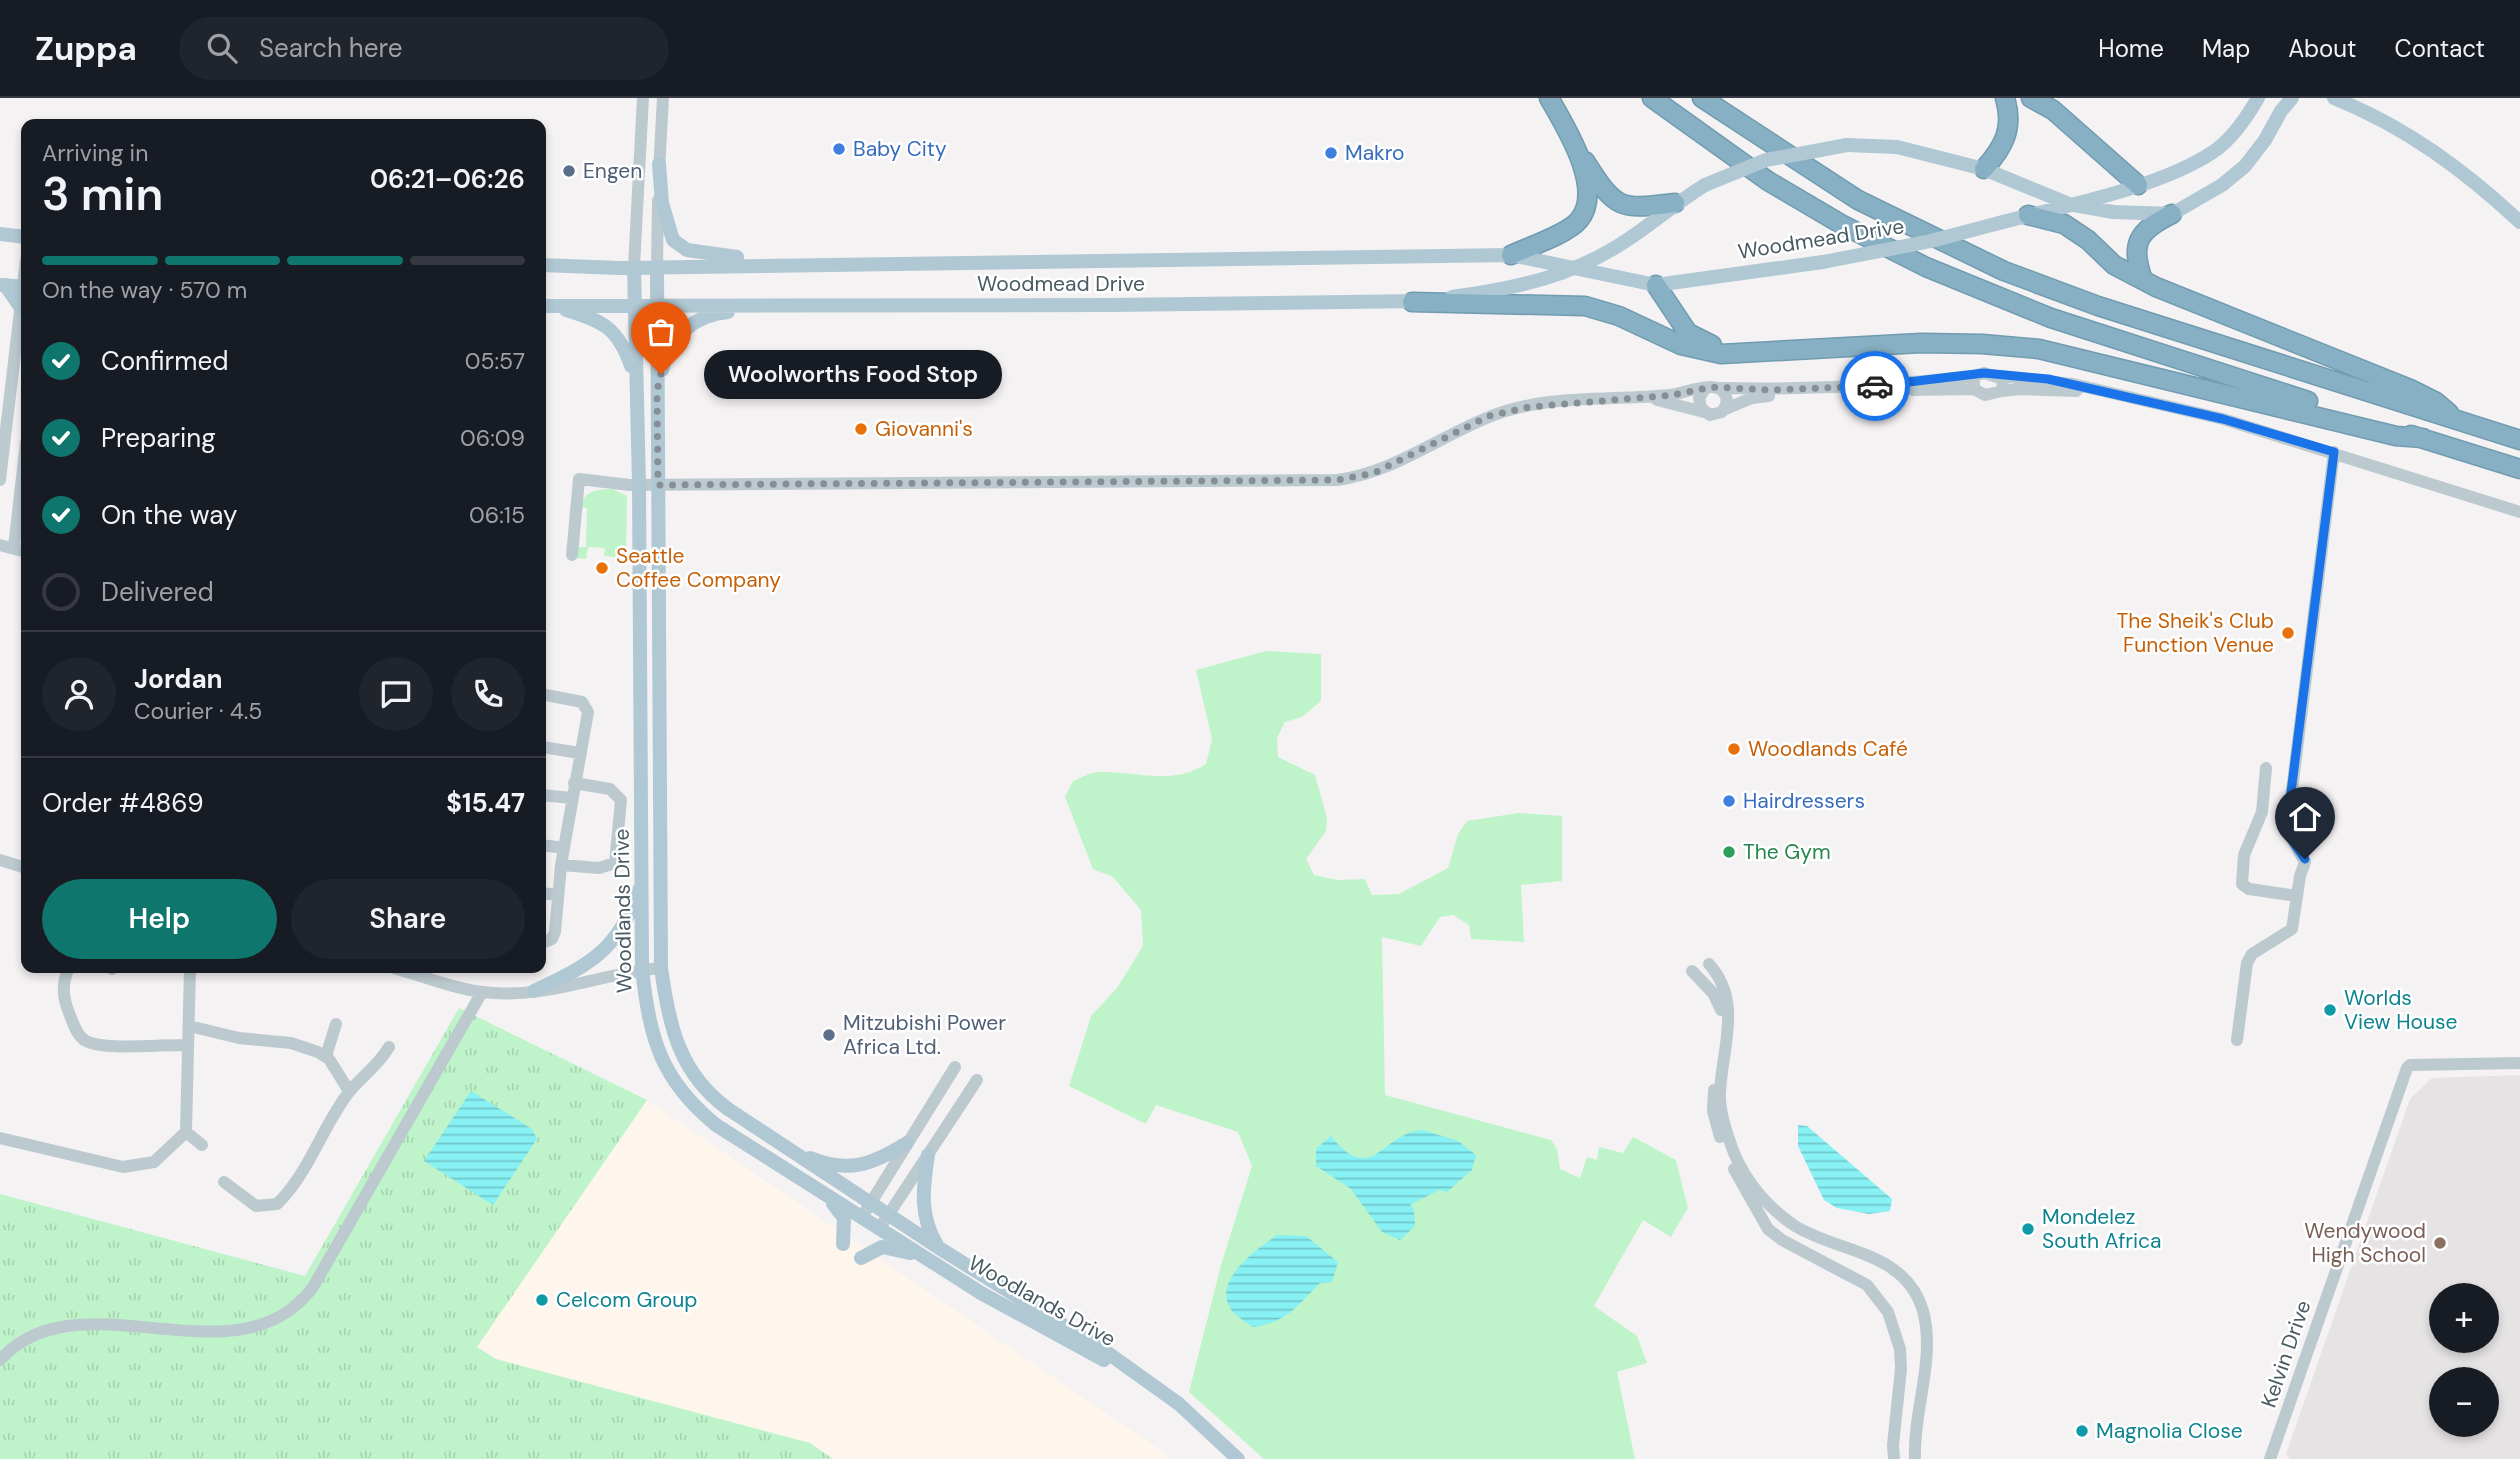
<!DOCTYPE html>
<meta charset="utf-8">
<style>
:root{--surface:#171b24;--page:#20242c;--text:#f1f3f6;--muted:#9ea1a6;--line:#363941;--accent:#0f766e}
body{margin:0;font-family:"DM Sans",sans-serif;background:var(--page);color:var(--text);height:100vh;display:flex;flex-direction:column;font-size:26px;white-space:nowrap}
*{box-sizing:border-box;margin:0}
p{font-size:23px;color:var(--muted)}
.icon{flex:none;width:38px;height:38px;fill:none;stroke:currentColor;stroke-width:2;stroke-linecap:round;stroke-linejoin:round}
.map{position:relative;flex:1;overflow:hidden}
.details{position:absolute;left:21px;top:21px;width:525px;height:854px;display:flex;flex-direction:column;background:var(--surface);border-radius:14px;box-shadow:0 4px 10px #0003}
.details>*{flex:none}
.buttons{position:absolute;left:2429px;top:1185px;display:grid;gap:14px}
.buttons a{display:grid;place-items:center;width:70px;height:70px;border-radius:50%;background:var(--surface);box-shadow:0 4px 10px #0003;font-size:35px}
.pin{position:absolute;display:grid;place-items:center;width:60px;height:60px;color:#fff;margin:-72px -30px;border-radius:50% 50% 50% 0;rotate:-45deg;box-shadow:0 0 7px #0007}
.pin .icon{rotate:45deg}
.courier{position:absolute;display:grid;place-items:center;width:70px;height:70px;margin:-35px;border:5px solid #1a73e8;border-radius:50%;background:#fff;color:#222;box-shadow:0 2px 9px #0007}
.bubble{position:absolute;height:49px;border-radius:24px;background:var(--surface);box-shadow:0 4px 10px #0003;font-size:23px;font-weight:600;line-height:49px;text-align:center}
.overview em{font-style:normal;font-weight:600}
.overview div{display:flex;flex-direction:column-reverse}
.overview{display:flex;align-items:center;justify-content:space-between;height:119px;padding:0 21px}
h1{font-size:46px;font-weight:600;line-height:52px}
.bar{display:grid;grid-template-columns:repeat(4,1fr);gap:10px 7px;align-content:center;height:84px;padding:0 21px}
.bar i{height:9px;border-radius:5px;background:var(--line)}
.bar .selected{background:var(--accent)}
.bar p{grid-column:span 4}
.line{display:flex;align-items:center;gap:18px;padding:0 21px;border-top:2px solid var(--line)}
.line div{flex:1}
.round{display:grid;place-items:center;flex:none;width:74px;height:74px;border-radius:37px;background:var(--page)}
ol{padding:0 21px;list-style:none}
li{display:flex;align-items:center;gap:21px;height:77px}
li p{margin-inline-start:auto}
li .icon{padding:7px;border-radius:50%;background:var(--accent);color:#fff;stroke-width:4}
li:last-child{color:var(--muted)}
li i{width:38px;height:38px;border:4px solid var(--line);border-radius:50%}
.cta{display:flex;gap:14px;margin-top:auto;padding:14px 21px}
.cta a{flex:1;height:80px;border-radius:42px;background:var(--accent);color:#fff;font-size:28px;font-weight:600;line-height:80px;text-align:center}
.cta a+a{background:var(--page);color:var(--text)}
header{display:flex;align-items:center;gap:42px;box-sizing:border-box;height:98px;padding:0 35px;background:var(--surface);border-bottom:2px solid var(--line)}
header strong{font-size:33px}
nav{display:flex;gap:38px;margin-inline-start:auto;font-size:24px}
.search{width:490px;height:63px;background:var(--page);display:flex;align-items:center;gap:18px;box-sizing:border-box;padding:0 24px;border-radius:38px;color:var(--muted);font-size:26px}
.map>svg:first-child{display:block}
</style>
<header>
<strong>Zuppa</strong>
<div class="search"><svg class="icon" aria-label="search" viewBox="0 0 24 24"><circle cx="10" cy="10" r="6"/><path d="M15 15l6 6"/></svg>Search here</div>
<nav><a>Home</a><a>Map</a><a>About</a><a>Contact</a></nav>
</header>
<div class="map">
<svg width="2520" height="1361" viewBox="0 0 2520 1361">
<defs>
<pattern id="grass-tufts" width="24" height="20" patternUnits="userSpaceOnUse" patternTransform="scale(1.75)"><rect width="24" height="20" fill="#bff4ca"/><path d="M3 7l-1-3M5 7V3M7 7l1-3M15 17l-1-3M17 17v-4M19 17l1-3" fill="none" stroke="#a6d3b0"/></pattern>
<pattern id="water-rules" width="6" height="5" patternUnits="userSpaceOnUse" patternTransform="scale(1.75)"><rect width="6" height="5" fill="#88f1f4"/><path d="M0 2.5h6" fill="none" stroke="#71c6c9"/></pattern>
</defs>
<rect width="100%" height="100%" fill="#f5f2f3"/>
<path fill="#fef6ed" d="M647 1002 1173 1361H833L810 1345 496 1261 477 1249Z"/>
<path fill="#e6e3e5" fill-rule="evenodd" d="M2520 977V1361H2290L2286 1356 2410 1001 2432 980ZM2441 1197H2487V1242H2441ZM2441 1281H2487V1326H2441Z"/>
<path fill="url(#grass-tufts)" d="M459 910 647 1002 477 1249 496 1261 810 1345 833 1361H0V1096L305 1178Z"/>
<path fill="#bff4ca" d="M613 391 627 398 626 460 604 458 605 450 588 449 586 461 577 460 578 449H586L587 410 579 409C585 393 597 391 613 391Z
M1266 553 1321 556V603L1302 619 1285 624 1277 640 1278 659 1315 677 1327 720 1326 733 1306 761 1314 777 1338 782 1365 781 1372 797 1399 796 1448 770 1458 736 1467 723 1519 715 1562 718V783L1521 787 1524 844 1471 841 1469 827 1453 817 1440 819 1421 848 1382 839 1385 997 1551 1042 1557 1051 1560 1071 1580 1080 1587 1059 1597 1062 1599 1049 1623 1055 1633 1039 1676 1062 1688 1110 1671 1139 1643 1122 1594 1208 1637 1238 1647 1265 1617 1274 1635 1361H1264L1189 1294 1221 1167 1252 1068 1238 1034 1156 1007 1146 1026 1069 988 1091 918 1117 890 1143 848 1141 812 1113 779 1093 771 1065 699 1073 683C1081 680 1091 674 1099 674 1136 673 1173 688 1206 666L1212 641 1196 572Z"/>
<path fill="url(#water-rules)" d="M471 993 532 1031 537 1041 493 1107 424 1063Z
M1798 1027 1807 1028 1892 1101 1890 1113 1869 1116 1837 1110 1824 1102 1798 1048Z
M1423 1032 1458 1043 1476 1057 1472 1072 1447 1094 1439 1092 1410 1107 1414 1111 1415 1128 1400 1142 1382 1134 1351 1091 1316 1068V1051L1331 1038C1373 1090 1380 1035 1423 1032Z
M1277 1137 1306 1138 1338 1164 1332 1184 1320 1185C1297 1208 1288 1224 1253 1229 1248 1225 1240 1221 1235 1216 1206 1187 1256 1151 1277 1137Z"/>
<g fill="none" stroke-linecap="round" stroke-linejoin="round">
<defs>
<path id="highway" d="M1652 0 1768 83 1841 126 1926 169 2051 220 2308 303
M1702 0 1858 102 2004 173 2098 208 2520 342
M2031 0 2053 12 2138 87
M1585 63C1616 112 1619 112 1675 105
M1984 71C2004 49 2014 30 2005 0
M2028 117 2064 126 2088 142 2114 167 2156 189 2410 291 2436 304 2449 315
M1511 157C1528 149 1568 136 1579 122 1605 91 1565 28 1549 0
M2143 182C2130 146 2137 133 2172 116
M1656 187 1688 235 1712 247
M1412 204 1585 208 1619 218 1681 247 1721 256 1921 245 1982 246 2039 251 2396 338 2423 340
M2411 337 2520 371"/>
</defs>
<use href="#highway" stroke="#719bb0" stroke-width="21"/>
<path stroke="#bccad0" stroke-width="12" d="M659 73 663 0
M634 169 643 0
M657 169 658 102
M1984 275 2003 281 2002 293 1985 297 1974 291V278Z
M2000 278 2073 286 2223 321 2520 414
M1719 290C1805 292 1889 288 1974 278
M1913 292 1974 291
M2002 293 2021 291 2076 293
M1657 302 1704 314
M1723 312 1752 300 1769 298
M0 382 26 162
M0 447 26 454
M14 449 26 344
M572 457 579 381 630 387 1337 382C1394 374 1437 340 1489 319 1544 296 1610 303 1669 297 1683 296 1715 281 1724 295 1729 302 1726 308 1722 314L1710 317 1701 310 1699 300 1705 291
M541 596 582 604 588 614 561 767 555 834 552 841 541 845
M543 649 579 655
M2266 670 2262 714 2244 757 2242 786 2249 791 2297 798
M541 697 572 700
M541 747 564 750
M0 762 26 770
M561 767 599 770 615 765 621 702 610 691 574 685
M541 795 558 797
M1709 866C1743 904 1722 950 1720 994 1719 1014 1727 1036 1734 1055 1746 1084 1769 1111 1795 1128 1839 1155 1906 1153 1923 1213 1936 1261 1913 1312 1915 1361
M69 870C62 884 62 897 68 912 72 922 75 934 83 941 99 954 165 946 187 947
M110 870 112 871
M190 870 186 1034 202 1047
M394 870C423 878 454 891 483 894 543 902 602 875 661 870
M1692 873 1713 895 1721 912
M189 928 239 940 291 945 318 954 329 961 349 993
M2237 942 2247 865 2252 856 2292 831 2300 778 2305 764 2287 732 2334 354
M326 958 336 926
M1714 992 1713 1013 1720 1039
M0 1040 123 1069 154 1064 186 1034
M1734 1071 1768 1131 1782 1142 1867 1187 1888 1214 1900 1251 1901 1271 1893 1347 1894 1361
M224 1084 256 1108 277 1106C309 1075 322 1029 349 994 362 978 378 968 389 949
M862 1119 955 969
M883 1125 977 982
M0 1262C79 1173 238 1291 313 1189L482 894
M2270 1361 2407 970 2410 967 2520 965"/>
<path stroke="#b0c8d3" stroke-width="14" d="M2334 0C2406 29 2464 72 2520 124
M1847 47 1897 49 1984 71 2069 106 2113 114 2172 116 2222 87 2245 68 2265 42 2281 13 2292 0
M659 66 662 105 673 142 687 152 737 159
M1999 125C2063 108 2159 90 2213 54 2231 42 2247 19 2258 0
M0 136 26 139
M541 167 619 170 1511 157 1656 187 1823 164
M634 169 639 387 642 871C650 941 660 981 716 1027L981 1195 1104 1262
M657 169 661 870C669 928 679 975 728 1011L939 1150 1105 1253 1179 1306 1238 1361
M1 187 26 189
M5 187 21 210
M1452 199C1517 190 1575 178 1630 140 1655 123 1679 103 1705 87
M541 208 1111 207 1421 203
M566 212C603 223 618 230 631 268
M662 272C669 239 694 217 728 214
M534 893C589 867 618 853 639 792
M928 1057C923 1089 919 1118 937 1147
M810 1060C849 1076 873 1066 907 1045
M833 1106 844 1120 843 1146
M861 1160 882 1149 910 1155"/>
<use href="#highway" stroke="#87b0c4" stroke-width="18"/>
<path stroke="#b0c8d3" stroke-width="14" d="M1705 87 1766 62 1847 47
M1823 164 1931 143 1999 125"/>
</g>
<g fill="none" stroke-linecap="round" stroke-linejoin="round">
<path stroke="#858f95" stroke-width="7" stroke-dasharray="0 12.6" d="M661 276 657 293 658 387 1337 382 1374 375 1489 318 1529 309 1673 297 1712 289 1770 292 1875 288"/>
<path stroke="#1a73e8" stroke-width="9" d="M1875 288 1984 275 2048 281 2223 321 2334 354 2287 726 2289 738 2305 761"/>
</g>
<g fill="#3f7fe0" stroke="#fff" stroke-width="2.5">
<circle cx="839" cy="51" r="7"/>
<circle cx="1331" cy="55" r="7"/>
<circle cx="1729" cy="703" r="7"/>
</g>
<g fill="#5c6f8a" stroke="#fff" stroke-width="2.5">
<circle cx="569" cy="73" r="7"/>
<circle cx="829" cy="937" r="7"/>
</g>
<g fill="#e8710a" stroke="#fff" stroke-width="2.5">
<circle cx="861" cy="331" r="7"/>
<circle cx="602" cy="470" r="7"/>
<circle cx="2288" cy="535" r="7"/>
<circle cx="1734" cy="651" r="7"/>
</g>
<circle fill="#2e9e5b" stroke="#fff" stroke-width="2.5" cx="1729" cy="754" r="7"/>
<g fill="#0f9aa8" stroke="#fff" stroke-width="2.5">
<circle cx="2330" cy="912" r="7"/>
<circle cx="2028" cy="1131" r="7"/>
<circle cx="542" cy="1202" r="7"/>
<circle cx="2082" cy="1333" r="7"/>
</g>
<circle fill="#8d6e63" stroke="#fff" stroke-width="2.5" cx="2440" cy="1145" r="7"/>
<g text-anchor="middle" stroke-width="5" stroke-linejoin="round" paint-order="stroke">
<g font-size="21" fill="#366cbe" stroke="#fff" text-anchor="start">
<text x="853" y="58">Baby City</text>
<text x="1345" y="62">Makro</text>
<text x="1743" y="710">Hairdressers</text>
</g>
<g font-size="21" fill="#4e5e75" stroke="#fff" text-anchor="start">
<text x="583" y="80">Engen</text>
<text x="843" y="932">Mitzubishi Power<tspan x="843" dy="24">Africa Ltd.</tspan></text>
</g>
<g font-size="21" fill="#485a62" stroke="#fff">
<text transform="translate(1821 141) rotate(-9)" y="7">Woodmead Drive</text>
<text x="1061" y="193">Woodmead Drive</text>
<text transform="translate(623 813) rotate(-91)" y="7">Woodlands Drive</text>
<text transform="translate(1042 1203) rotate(29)" y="7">Woodlands Drive</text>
<text transform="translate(2286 1256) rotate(-71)" y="7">Kelvin Drive</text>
</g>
<g font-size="21" fill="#c56008" stroke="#fff" text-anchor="start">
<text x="875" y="338">Giovanni's</text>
<text x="616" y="465">Seattle<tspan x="616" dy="24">Coffee Company</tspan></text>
<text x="2274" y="530" text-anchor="end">The Sheik's Club<tspan x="2274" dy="24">Function Venue</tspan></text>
<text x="1748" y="658">Woodlands Café</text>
</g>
<g font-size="21" fill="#27864d" stroke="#fff" text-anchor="start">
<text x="1743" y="761">The Gym</text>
</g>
<g font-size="21" fill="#0d838f" stroke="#fff" text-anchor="start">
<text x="2344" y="907">Worlds<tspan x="2344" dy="24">View House</tspan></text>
<text x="2042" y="1126">Mondelez<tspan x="2042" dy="24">South Africa</tspan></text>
<text x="556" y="1209">Celcom Group</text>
<text x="2096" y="1340">Magnolia Close</text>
</g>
<g font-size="21" fill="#785e54" stroke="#fff" text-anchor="end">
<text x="2426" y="1140">Wendywood<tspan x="2426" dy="24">High School</tspan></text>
</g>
</g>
</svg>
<div class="buttons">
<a>+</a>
<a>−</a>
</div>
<div class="pin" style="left:661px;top:276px;background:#ea580c"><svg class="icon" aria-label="bag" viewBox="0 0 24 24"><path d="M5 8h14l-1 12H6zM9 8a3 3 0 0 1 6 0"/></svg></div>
<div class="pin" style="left:2305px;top:761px;background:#1f2937"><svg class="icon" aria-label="home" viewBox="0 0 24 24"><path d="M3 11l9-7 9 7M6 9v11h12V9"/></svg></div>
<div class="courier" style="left:1875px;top:288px"><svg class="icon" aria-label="car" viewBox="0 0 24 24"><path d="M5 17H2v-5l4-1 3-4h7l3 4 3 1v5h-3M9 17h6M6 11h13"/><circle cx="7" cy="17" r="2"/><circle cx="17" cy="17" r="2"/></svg></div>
<div class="bubble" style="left:704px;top:252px;width:298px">Woolworths Food Stop</div>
<section class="details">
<div class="overview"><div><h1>3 min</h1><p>Arriving in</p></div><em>06:21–06:26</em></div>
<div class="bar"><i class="selected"></i><i class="selected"></i><i class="selected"></i><i></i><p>On the way · 570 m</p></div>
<ol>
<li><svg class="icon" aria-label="check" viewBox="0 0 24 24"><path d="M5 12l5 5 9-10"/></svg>Confirmed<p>05:57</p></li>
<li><svg class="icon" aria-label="check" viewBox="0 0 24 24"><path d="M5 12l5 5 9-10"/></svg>Preparing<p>06:09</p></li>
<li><svg class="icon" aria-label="check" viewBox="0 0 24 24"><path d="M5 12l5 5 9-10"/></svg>On the way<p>06:15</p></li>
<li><i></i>Delivered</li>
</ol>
<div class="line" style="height:126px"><a class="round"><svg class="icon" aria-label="person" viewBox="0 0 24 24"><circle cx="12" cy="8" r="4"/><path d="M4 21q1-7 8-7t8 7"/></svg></a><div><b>Jordan</b><p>Courier · 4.5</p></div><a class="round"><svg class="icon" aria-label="chat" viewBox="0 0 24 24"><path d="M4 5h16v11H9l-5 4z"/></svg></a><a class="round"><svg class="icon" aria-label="phone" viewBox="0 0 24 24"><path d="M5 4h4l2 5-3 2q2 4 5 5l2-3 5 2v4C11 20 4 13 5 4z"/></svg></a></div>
<div class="line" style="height:91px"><div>Order #4869</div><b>$15.47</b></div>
<div class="cta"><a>Help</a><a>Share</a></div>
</section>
</div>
